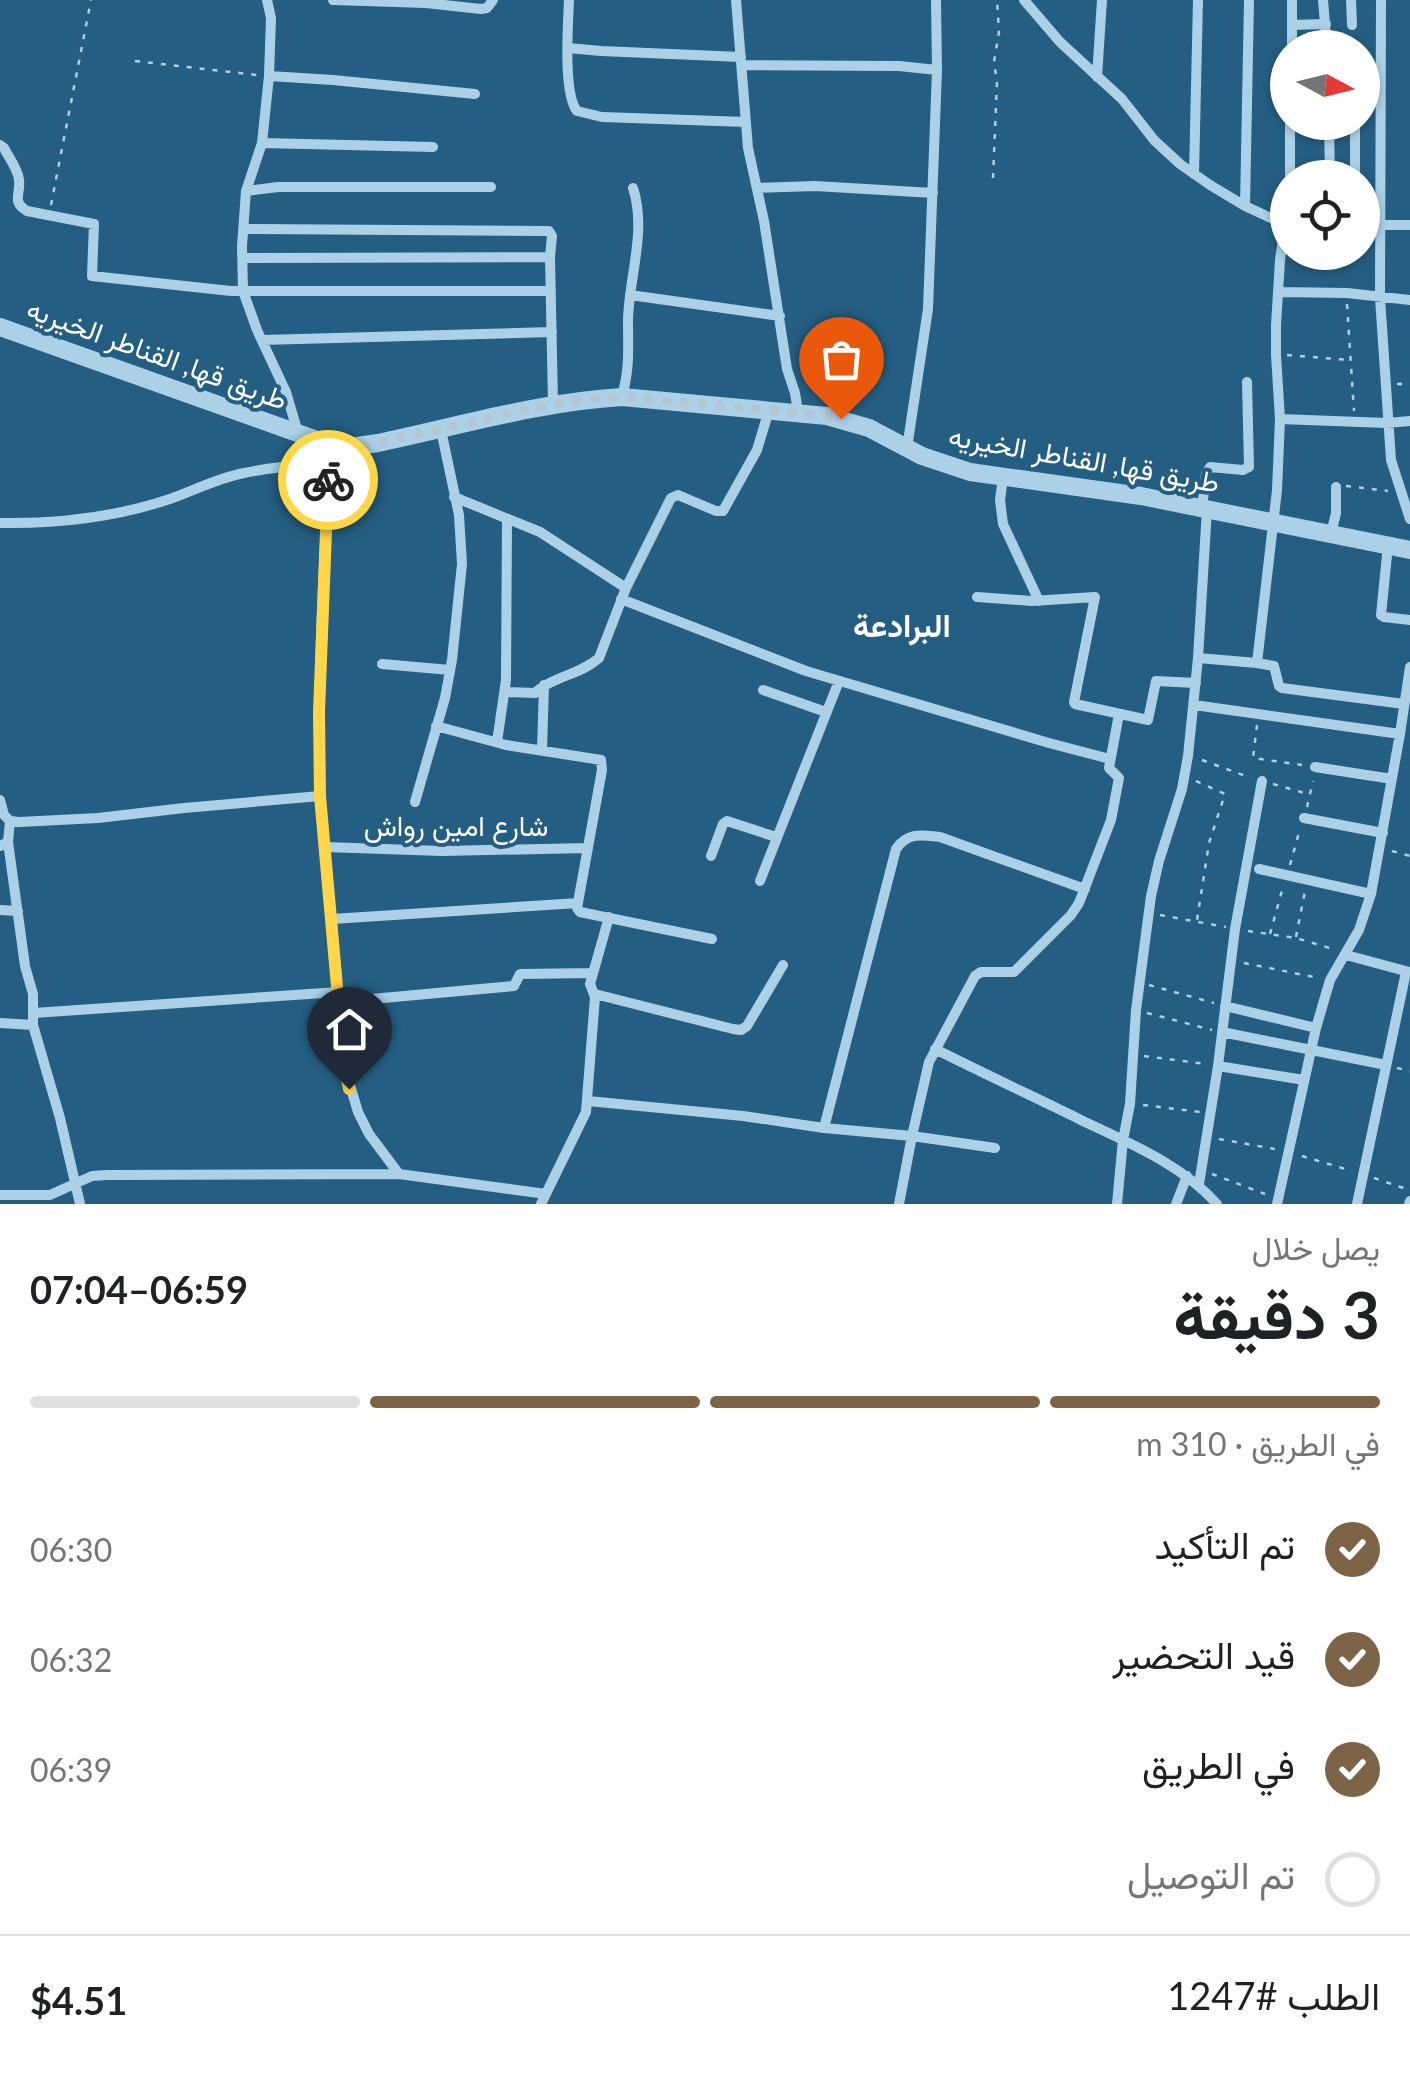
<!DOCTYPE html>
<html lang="ar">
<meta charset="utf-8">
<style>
:root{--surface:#fff;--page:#f2f2f2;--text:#202124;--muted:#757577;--line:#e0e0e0;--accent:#7e6446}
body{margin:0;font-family:Lato,Vazirmatn,sans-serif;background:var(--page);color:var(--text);direction:rtl;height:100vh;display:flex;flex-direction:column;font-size:38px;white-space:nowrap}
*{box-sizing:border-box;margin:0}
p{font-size:32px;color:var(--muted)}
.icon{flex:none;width:55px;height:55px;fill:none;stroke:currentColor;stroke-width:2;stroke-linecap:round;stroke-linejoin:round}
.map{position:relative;height:1204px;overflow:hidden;direction:ltr}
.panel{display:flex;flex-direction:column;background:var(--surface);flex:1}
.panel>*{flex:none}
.needle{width:65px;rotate:97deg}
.fabs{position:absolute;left:1270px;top:30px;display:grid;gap:20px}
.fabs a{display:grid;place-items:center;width:110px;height:110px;border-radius:50%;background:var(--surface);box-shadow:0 2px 8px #0004;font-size:50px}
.pin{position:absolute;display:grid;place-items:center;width:85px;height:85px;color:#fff;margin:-102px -42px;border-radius:50% 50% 50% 0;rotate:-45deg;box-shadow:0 0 10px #0007}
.pin .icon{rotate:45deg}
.courier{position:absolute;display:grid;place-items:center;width:100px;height:100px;margin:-50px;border:8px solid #ffd54a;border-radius:50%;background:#fff;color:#222;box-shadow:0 2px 12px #0007}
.summary em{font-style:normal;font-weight:700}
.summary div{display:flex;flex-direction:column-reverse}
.summary{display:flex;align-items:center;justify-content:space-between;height:170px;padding:0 30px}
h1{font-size:65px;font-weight:700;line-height:75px}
.bar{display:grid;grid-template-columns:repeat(4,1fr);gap:15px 10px;align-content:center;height:120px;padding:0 30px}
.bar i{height:12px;border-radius:8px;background:var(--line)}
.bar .on{background:var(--accent)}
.bar p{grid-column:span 4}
.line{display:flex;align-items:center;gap:25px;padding:0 30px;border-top:2px solid var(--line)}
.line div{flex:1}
ol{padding:0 30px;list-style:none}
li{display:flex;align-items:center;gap:30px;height:110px}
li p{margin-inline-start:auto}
li .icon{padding:10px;border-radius:50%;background:var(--accent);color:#fff;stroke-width:4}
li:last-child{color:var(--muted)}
li i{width:55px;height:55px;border:5px solid var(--line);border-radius:50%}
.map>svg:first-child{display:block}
</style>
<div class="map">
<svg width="1410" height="1204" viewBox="0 0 1410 1204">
<rect width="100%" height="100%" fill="#245e82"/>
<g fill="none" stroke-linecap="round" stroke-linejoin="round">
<path stroke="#acd1e7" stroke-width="2.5" stroke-dasharray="5 8" stroke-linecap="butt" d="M135 61 257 75
M993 178 997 82 994 62 999 32 997 0
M51 205 91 0
M1347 304 1354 411
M1287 355 1349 360
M1397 384H1410
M1346 486 1388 491
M1257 725 1253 758 1302 765
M1202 760 1251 778
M1196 781 1225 794 1209 843 1197 920
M1273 784 1308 794
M1307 807 1313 781
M1392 851 1410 856
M1290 865 1300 829
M1160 915 1226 927
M1248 931 1296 938 1333 949
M1270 934 1283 887
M1296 937 1305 891
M1244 963 1319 978
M1149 985 1214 1003
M1147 1013 1212 1030
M1144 1056 1206 1064
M1397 1068 1410 1071
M1143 1105 1200 1112
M1219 1139 1275 1149
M1302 1156 1352 1171
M1212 1174 1265 1194
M1374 1178 1409 1190"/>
<path stroke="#acd1e7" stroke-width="10" d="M267 0 271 18 269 76 262 143 246 191 242 246 243 291 257 330 286 392 298 433
M333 0 426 3 481 9 487 8 493 0
M569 0C568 24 563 94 577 111L602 117 746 122
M736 0 748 148 764 221 787 369 795 393 798 412
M1024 0 1060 42 1122 99 1154 140 1180 164 1210 185 1245 206 1288 226
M1323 0 1327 48
M1351 0 1352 25
M1381 0 1380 298 1391 460 1410 519
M1292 25 1326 24
M568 48 601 51 741 57
M1292 48V0
M742 65 899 66 937 70
M269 76 333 80 475 94
M1097 77 1102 0
M1329 122 1330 178
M1355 128V178
M262 143 433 147
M0 145 4 148C9 158 18 169 19 180 21 195 11 201 27 211L94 224 92 276 231 291H551
M1194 174 1198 0
M1290 178V122
M757 188 815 186 933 193
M246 191 278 187H491
M1245 206 1249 0
M1362 228 1381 225H1410
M244 229 549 231 552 236 550 257 553 404
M243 258 550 257
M1279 292 1347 293 1410 300
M630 295 780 316
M262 340 552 332
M622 397C630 366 628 351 628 320 629 276 647 231 633 188
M1280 419 1387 423 1410 421
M330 444C324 561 317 679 320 796L344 1065 358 1112 369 1134 399 1174
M907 448 928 309 937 70 936 0
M1003 477 1000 500 1003 524 1039 601
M454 497 540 532 626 588
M1202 508 1206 474 1210 467 1243 470 1249 467 1247 382
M0 523C57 524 116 517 170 499 195 490 218 478 244 473 272 467 301 465 329 462
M1331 534 1336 513V487
M1388 545 1381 615 1384 617 1410 620
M977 597 1032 601 1095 597 1074 702 1075 704 1148 720 1156 681 1196 683
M621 599 806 671 1049 743 1110 759
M1198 658 1257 663 1277 490 1280 419 1276 355V325L1280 260 1288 205
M1257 663 1274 666 1279 686 1282 688 1404 704
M382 664 450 670
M763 690 826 712
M505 692 535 693C553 676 580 675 599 658L626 588 671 498 678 495 716 511H723L757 450 769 410
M1194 705 1400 734
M436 726 506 745 601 760 602 770 577 908 580 912 712 939
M497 742 506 680 507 519
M542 750 544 685
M1315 767 1392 779
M0 800 4 815 10 821 8 842 0 846
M415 802 445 698 452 660 462 564 459 515 441 430
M1304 818 1383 833
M10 821 19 822 98 818 184 808 320 796
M8 842 25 966 33 994V1025L60 1118 80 1204
M325 847 442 851 588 848
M711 856 723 824 727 821 776 837
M1259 869 1371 894
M760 881 839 681
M0 910 18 911
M332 919 578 903
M1346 955 1409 972
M595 994 733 1029 741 1030 747 1026 783 965
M339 1002 514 986 520 974 593 973
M1225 1006 1316 1028
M34 1013 338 992
M0 1023 33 1025
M1222 1032 1386 1065
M935 1049C983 1073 1032 1096 1081 1120 1129 1143 1181 1164 1217 1204
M1218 1066 1304 1080
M588 1101 743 1116 824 1128 912 1136 929 1062 975 976 981 972H1014L1071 915 1079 903 1111 820 1119 778 1109 768 1119 714
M824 1128 896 849C908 832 921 835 940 837L1085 889
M1199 1184 1218 1066 1235 929 1262 781
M0 1195H50L92 1176 107 1175 399 1174 546 1194
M541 1204 586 1112 595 997 590 984 609 917
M899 1204 912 1136 995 1148
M1117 1204 1123 1140 1130 1104 1136 1010 1151 896 1159 861 1182 789 1188 756 1198 658 1207 509
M1176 1204 1187 1176
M1277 1204 1316 1028 1330 980 1359 930 1371 894 1400 734 1410 667
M1357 1204 1406 972
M1409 1204 1410 1201"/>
<path stroke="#acd1e7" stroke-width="18" d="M0 327 317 440 350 447 378 443C459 426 539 402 622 397L827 416 869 428 922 456 970 472 1141 496 1410 550"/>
</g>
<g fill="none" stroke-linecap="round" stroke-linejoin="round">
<path stroke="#b2c7d3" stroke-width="10" stroke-dasharray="0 18" d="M328 480 330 444 350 447 364 446 553 404 599 398 622 397 812 414 841 419"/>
<path stroke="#ffd54a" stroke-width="12" d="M328 480 319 712 320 796 344 1065 349 1089"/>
</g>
<g text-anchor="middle" stroke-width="8" stroke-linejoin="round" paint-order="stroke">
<g font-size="28" fill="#fff" stroke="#245e82">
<text transform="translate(157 354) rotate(20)" y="10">طريق قها, القناطر الخيريه</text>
<text transform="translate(1084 459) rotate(10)" y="10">طريق قها, القناطر الخيريه</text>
<text x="456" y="836">شارع امين رواش</text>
</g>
<g font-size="32" font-weight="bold" fill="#fff" stroke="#245e82">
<text x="902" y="637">البرادعة</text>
</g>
</g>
</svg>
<div class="fabs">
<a><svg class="needle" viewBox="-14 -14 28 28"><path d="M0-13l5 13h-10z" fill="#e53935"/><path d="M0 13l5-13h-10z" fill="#757577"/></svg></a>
<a><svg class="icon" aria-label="locate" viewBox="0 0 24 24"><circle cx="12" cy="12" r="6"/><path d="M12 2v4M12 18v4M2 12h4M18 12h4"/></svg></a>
</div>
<div class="pin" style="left:841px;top:419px;background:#ea580c"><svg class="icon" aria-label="bag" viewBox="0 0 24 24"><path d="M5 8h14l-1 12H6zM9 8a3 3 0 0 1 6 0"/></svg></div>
<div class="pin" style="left:349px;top:1089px;background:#1f2937"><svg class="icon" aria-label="home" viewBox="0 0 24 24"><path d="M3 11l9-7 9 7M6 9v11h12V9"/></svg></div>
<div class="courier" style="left:328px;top:480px"><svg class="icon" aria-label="bike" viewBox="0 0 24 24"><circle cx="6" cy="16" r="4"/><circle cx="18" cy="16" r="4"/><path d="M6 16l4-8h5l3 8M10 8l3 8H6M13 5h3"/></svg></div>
</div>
<section class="panel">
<div class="summary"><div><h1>3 دقيقة</h1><p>يصل خلال</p></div><em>06:59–07:04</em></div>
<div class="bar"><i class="on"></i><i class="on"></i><i class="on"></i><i></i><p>في الطريق · 310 m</p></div>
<ol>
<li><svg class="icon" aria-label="check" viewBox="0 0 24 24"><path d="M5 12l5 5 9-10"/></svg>تم التأكيد<p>06:30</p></li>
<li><svg class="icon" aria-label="check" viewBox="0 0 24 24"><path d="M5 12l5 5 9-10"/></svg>قيد التحضير<p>06:32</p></li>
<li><svg class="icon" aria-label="check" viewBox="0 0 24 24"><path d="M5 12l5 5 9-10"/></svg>في الطريق<p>06:39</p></li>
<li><i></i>تم التوصيل</li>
</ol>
<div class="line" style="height:130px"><div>الطلب #1247</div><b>$4.51</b></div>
</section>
